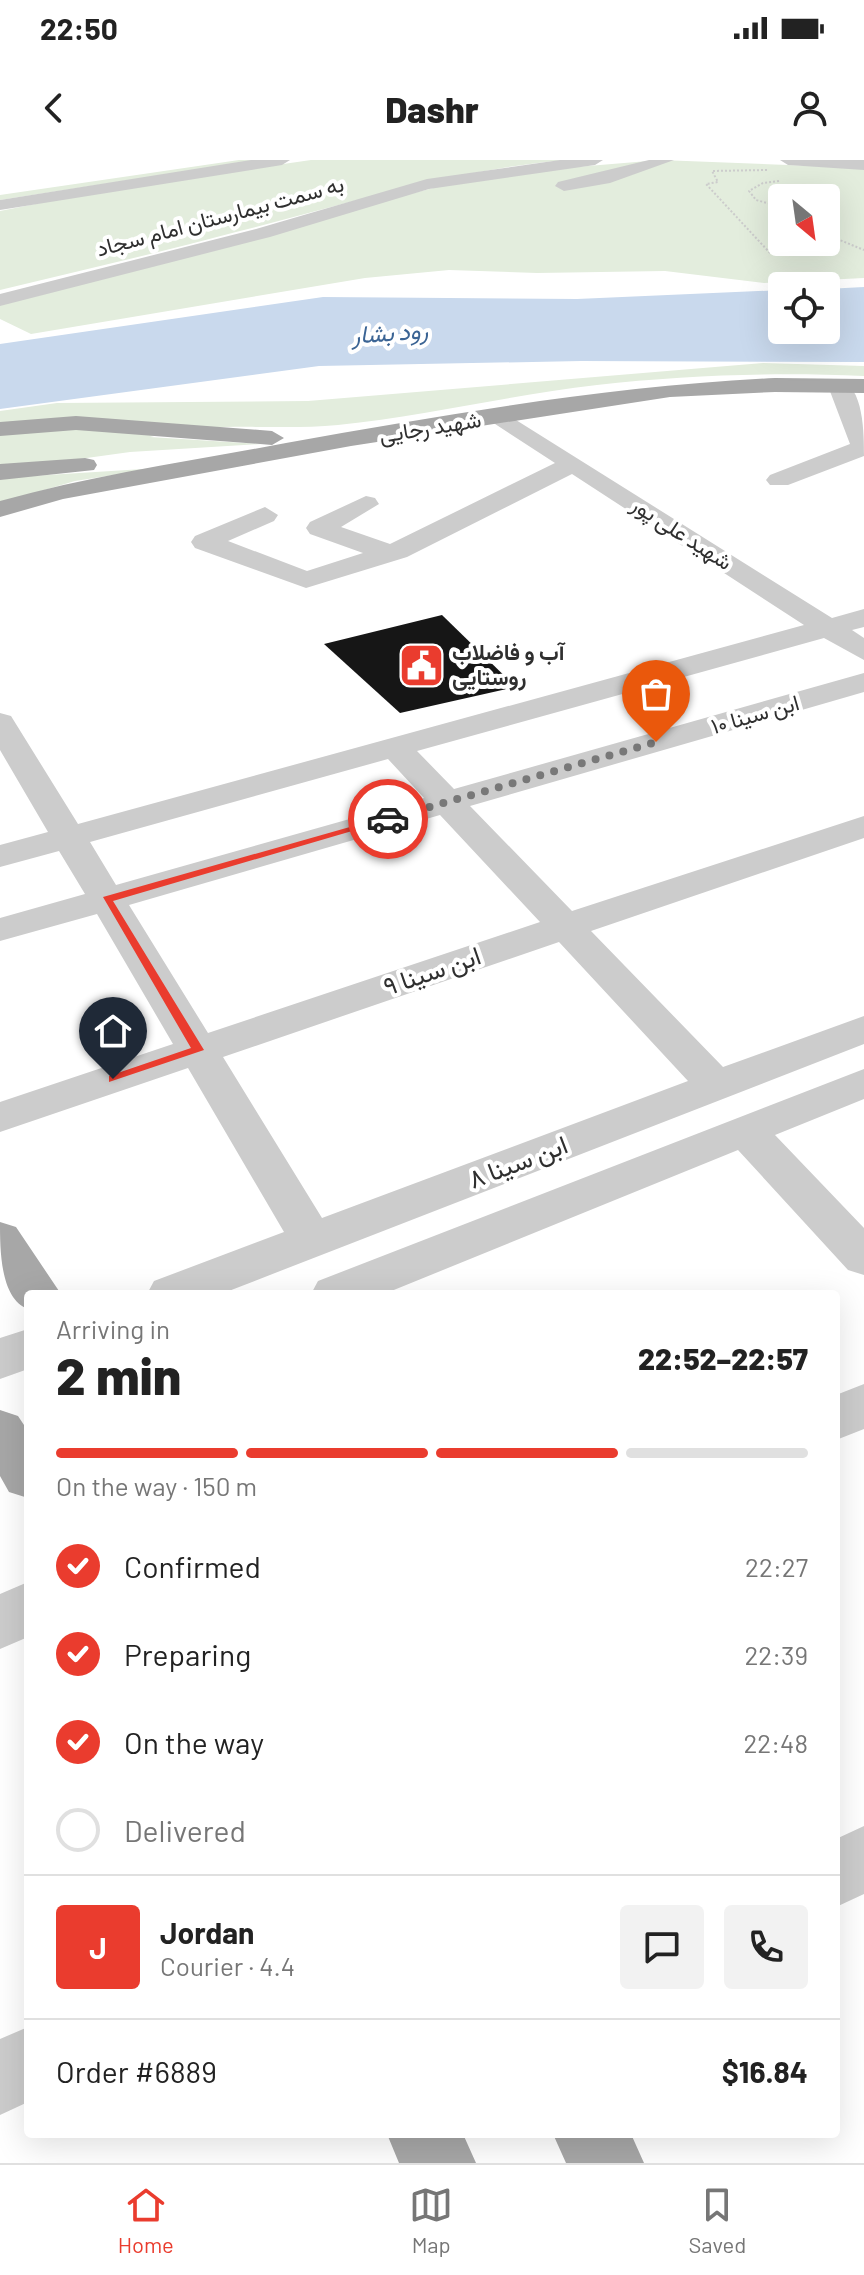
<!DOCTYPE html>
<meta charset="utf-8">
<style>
:root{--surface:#fff;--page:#f2f2f2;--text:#222;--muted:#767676;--line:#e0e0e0;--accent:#ea3c2e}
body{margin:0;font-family:Barlow,Vazirmatn,sans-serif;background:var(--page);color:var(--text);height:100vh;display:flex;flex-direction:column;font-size:30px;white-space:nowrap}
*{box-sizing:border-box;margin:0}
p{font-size:26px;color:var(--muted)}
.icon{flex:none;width:44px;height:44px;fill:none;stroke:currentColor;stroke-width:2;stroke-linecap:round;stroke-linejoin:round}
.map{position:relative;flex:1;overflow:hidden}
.drawer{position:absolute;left:24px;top:1130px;width:816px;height:848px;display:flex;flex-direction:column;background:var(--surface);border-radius:8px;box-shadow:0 8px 32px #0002}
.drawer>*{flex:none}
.needle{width:52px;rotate:151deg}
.fabs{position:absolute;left:768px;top:24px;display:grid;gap:16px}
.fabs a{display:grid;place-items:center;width:72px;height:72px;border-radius:8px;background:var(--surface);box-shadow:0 8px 32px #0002;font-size:40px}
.pin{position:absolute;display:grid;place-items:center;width:68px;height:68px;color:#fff;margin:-82px -34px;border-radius:50% 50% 50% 0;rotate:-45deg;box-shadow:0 0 8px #0007}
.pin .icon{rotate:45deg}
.courier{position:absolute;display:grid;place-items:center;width:80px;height:80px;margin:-40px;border:6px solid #ea3c2e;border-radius:50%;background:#fff;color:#222;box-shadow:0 2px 10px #0007}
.summary em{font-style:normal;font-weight:800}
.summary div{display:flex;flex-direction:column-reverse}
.summary{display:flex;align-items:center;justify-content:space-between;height:136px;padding:0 32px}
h1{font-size:52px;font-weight:800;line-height:60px}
.bar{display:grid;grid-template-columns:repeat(4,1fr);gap:12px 8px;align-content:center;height:96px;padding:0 32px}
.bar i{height:10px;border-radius:6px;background:var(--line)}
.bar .selected{background:var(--accent)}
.bar p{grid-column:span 4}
.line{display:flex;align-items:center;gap:20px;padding:0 32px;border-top:2px solid var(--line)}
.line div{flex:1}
.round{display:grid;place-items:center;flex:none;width:84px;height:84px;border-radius:8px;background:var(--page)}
ol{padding:0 32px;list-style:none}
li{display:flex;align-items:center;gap:24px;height:88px}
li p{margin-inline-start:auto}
li .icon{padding:8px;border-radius:50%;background:var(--accent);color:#fff;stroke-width:4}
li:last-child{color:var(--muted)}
li i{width:44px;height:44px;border:4px solid var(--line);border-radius:50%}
.status{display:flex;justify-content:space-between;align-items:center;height:56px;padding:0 40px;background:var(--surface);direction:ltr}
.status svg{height:22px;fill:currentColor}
header{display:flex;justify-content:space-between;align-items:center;height:104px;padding:0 32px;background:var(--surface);font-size:36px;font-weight:800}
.dock{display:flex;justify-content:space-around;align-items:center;height:112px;border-top:2px solid var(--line);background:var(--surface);font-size:22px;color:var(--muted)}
.dock a{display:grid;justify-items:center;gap:4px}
.dock .selected{color:var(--accent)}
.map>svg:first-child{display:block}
</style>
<div class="status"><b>22:50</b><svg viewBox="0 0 49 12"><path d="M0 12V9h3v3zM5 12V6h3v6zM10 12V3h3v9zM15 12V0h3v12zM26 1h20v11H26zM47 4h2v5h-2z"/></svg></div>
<header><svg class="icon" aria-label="back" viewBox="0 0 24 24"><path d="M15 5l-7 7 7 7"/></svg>Dashr<svg class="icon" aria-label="person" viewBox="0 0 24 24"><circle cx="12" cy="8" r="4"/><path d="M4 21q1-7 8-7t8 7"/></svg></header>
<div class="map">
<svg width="864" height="2003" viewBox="0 0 864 2003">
<rect width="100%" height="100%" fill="#fff"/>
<path fill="#e3eddd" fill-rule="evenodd" d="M239 0H259L0 40V35Z
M311 0H568C454 9 347 44 236 72 158 93 79 111 0 130V51L111 29Z
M660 0 864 8V118L764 123 665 111 537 113 449 110 365 118 31 174 0 159V141L437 27 564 8ZM782 38H826V82H782Z
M763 203 864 206V216C775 212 685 215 597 225 510 235 425 256 338 265 276 271 211 260 150 277L262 284 130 292 0 310V251L57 243 308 241Z
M159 308 75 321 0 343V318Z"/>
<path fill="#c9d9ed" d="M864 127V202L581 201 319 206 0 249V184L323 137 577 139 782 130V170H826V129Z"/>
<path fill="#161616" d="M442 455 516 527 400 553 324 484Z"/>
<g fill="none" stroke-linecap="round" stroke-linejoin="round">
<path stroke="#ccc" stroke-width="2" stroke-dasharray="2 2" stroke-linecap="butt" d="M767 10 712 11 718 22 706 24 770 93
M779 21 763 23 749 31 756 40 782 47
M826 60 830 76 864 90"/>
<path fill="#ccc" fill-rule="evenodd" d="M251 0H290L282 5 0 50V40Z
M560 0H603L595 5 429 29 270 77 0 146V134L256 69 427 19Z
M649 0H674L610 23 564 31 555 26 558 22Z
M780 0H864V10L788 5Z
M839 219C864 226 864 274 864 296L788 325H770L766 320 770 315 850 284 828 226Z
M500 250 832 458 864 449V467L852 470 864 478V500L824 478 417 591 454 629 864 513V532L470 646 572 751 864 656V678L591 771 723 907 864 856V884L221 1134H147L154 1121 284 1072 188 908 0 972V942L173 884 97 754 0 781V758L85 734 59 691 0 707V685L48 672 0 590V553L11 556 78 664 804 465 572 314 407 397 306 428 195 388 191 382 195 376 265 347 278 355 274 361 228 381 307 411 363 393 310 374 306 368 310 362 366 336 375 338 379 344 341 367 390 384 555 303 492 262 488 257ZM388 599 424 638 116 725 90 682ZM440 655 540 762 208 873 129 745ZM559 782 688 921 322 1058 223 897Z
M864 909V939L775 975 864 1068V1115L848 1110 738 990 384 1134H311L318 1121Z
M28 1169V1209L0 1219V1178Z
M864 1224V1269L836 1280V1235Z
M28 1422V1477L0 1489V1434Z
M864 1666V1734L836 1747V1679Z
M28 1867V1942L0 1955V1879Z"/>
<path fill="#a7a7a7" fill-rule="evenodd" d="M775 218 864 219V233L775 232 670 237 351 286 63 339 0 357V341C94 315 191 301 286 283 448 254 611 226 775 218Z
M76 256 272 271 284 278 272 285 76 270 0 276V262Z
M85 298 94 300 97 305 94 310 0 320V304Z
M0 1062 16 1067 61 1134H28V1149C0 1139 0 1089 0 1062Z
M0 1250 18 1256 28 1271V1338L9 1332 0 1316Z
M387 1974H463L476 2003H399Z
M553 1974H631L644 2003H566Z"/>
</g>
<path fill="#ea3c2e" d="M385 657 393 659 113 741 204 890 109 922V916L191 888 103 737Z"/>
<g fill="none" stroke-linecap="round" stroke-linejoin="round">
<path stroke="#787878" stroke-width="8" stroke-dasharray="0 14.4" d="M388 659 656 582"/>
</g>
<defs>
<symbol id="civic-square" viewBox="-11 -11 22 22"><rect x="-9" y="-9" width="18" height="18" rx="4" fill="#ea3c2e" stroke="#fff"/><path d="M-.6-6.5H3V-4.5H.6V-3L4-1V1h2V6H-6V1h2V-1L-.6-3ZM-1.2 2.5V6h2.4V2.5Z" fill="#fff"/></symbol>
</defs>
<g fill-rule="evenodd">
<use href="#civic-square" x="396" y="480" width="51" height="51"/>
</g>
<g text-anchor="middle" stroke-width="8" stroke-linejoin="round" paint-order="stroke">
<g font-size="22" fill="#2f2f2f" stroke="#fff">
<text transform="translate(220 56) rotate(-15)" y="8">به سمت بیمارستان امام سجاد</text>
<text transform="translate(430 267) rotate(-9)" y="8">شهید رجایی</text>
<text transform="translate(682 373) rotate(33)" y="8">شهید علی پور</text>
<text transform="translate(755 554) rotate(-16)" y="8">ابن سینا ۱۰</text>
</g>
<g font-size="22" font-weight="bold" fill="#2f2f2f" stroke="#fff" text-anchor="start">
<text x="452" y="500">آب و فاضلاب<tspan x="452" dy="25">روستایی</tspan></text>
</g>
<g font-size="24" font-style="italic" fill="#3b6494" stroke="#fff">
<text transform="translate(390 173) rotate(-4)" y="8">رود بشار</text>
</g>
<g font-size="26" fill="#2f2f2f" stroke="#fff">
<text transform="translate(432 811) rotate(-19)" y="9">ابن سینا ۹</text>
<text transform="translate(518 1002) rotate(-21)" y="9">ابن سینا ۸</text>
</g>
</g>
</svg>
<div class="fabs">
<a><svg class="needle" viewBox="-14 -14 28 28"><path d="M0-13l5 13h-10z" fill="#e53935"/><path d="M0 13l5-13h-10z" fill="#767676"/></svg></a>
<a><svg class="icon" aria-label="locate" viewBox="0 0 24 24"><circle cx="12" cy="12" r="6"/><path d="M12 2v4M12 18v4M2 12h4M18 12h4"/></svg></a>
</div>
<div class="pin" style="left:656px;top:582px;background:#ea580c"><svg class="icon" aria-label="bag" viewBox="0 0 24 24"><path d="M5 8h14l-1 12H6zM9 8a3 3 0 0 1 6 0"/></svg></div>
<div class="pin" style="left:113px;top:919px;background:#1f2937"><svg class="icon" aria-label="home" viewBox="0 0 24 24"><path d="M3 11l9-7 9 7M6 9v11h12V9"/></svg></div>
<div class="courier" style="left:388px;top:659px"><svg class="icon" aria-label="car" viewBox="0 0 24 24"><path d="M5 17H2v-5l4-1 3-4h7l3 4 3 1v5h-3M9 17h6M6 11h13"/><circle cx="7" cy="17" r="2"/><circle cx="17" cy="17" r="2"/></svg></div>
<section class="drawer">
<div class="summary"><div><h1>2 min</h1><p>Arriving in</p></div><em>22:52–22:57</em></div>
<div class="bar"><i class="selected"></i><i class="selected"></i><i class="selected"></i><i></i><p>On the way · 150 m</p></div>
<ol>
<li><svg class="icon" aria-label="check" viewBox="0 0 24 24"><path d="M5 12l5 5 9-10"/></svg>Confirmed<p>22:27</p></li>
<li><svg class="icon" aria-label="check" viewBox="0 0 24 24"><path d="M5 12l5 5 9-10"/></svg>Preparing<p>22:39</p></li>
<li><svg class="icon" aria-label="check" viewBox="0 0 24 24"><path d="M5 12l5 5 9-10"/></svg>On the way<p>22:48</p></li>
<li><i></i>Delivered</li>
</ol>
<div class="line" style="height:144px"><b class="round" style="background:var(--accent);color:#fff">J</b><div><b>Jordan</b><p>Courier · 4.4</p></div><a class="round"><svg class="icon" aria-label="chat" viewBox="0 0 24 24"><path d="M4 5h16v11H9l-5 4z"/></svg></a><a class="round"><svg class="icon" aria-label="phone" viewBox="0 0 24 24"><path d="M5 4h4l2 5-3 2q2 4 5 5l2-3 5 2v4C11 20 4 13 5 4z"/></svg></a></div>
<div class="line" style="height:104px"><div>Order #6889</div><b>$16.84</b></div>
</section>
</div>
<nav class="dock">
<a class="selected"><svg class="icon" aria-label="home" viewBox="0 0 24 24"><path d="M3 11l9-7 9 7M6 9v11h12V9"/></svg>Home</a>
<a><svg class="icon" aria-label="map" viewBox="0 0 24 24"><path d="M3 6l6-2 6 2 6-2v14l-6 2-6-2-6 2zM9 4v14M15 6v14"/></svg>Map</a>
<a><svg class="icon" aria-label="saved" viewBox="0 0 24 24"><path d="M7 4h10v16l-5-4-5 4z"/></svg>Saved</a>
</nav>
